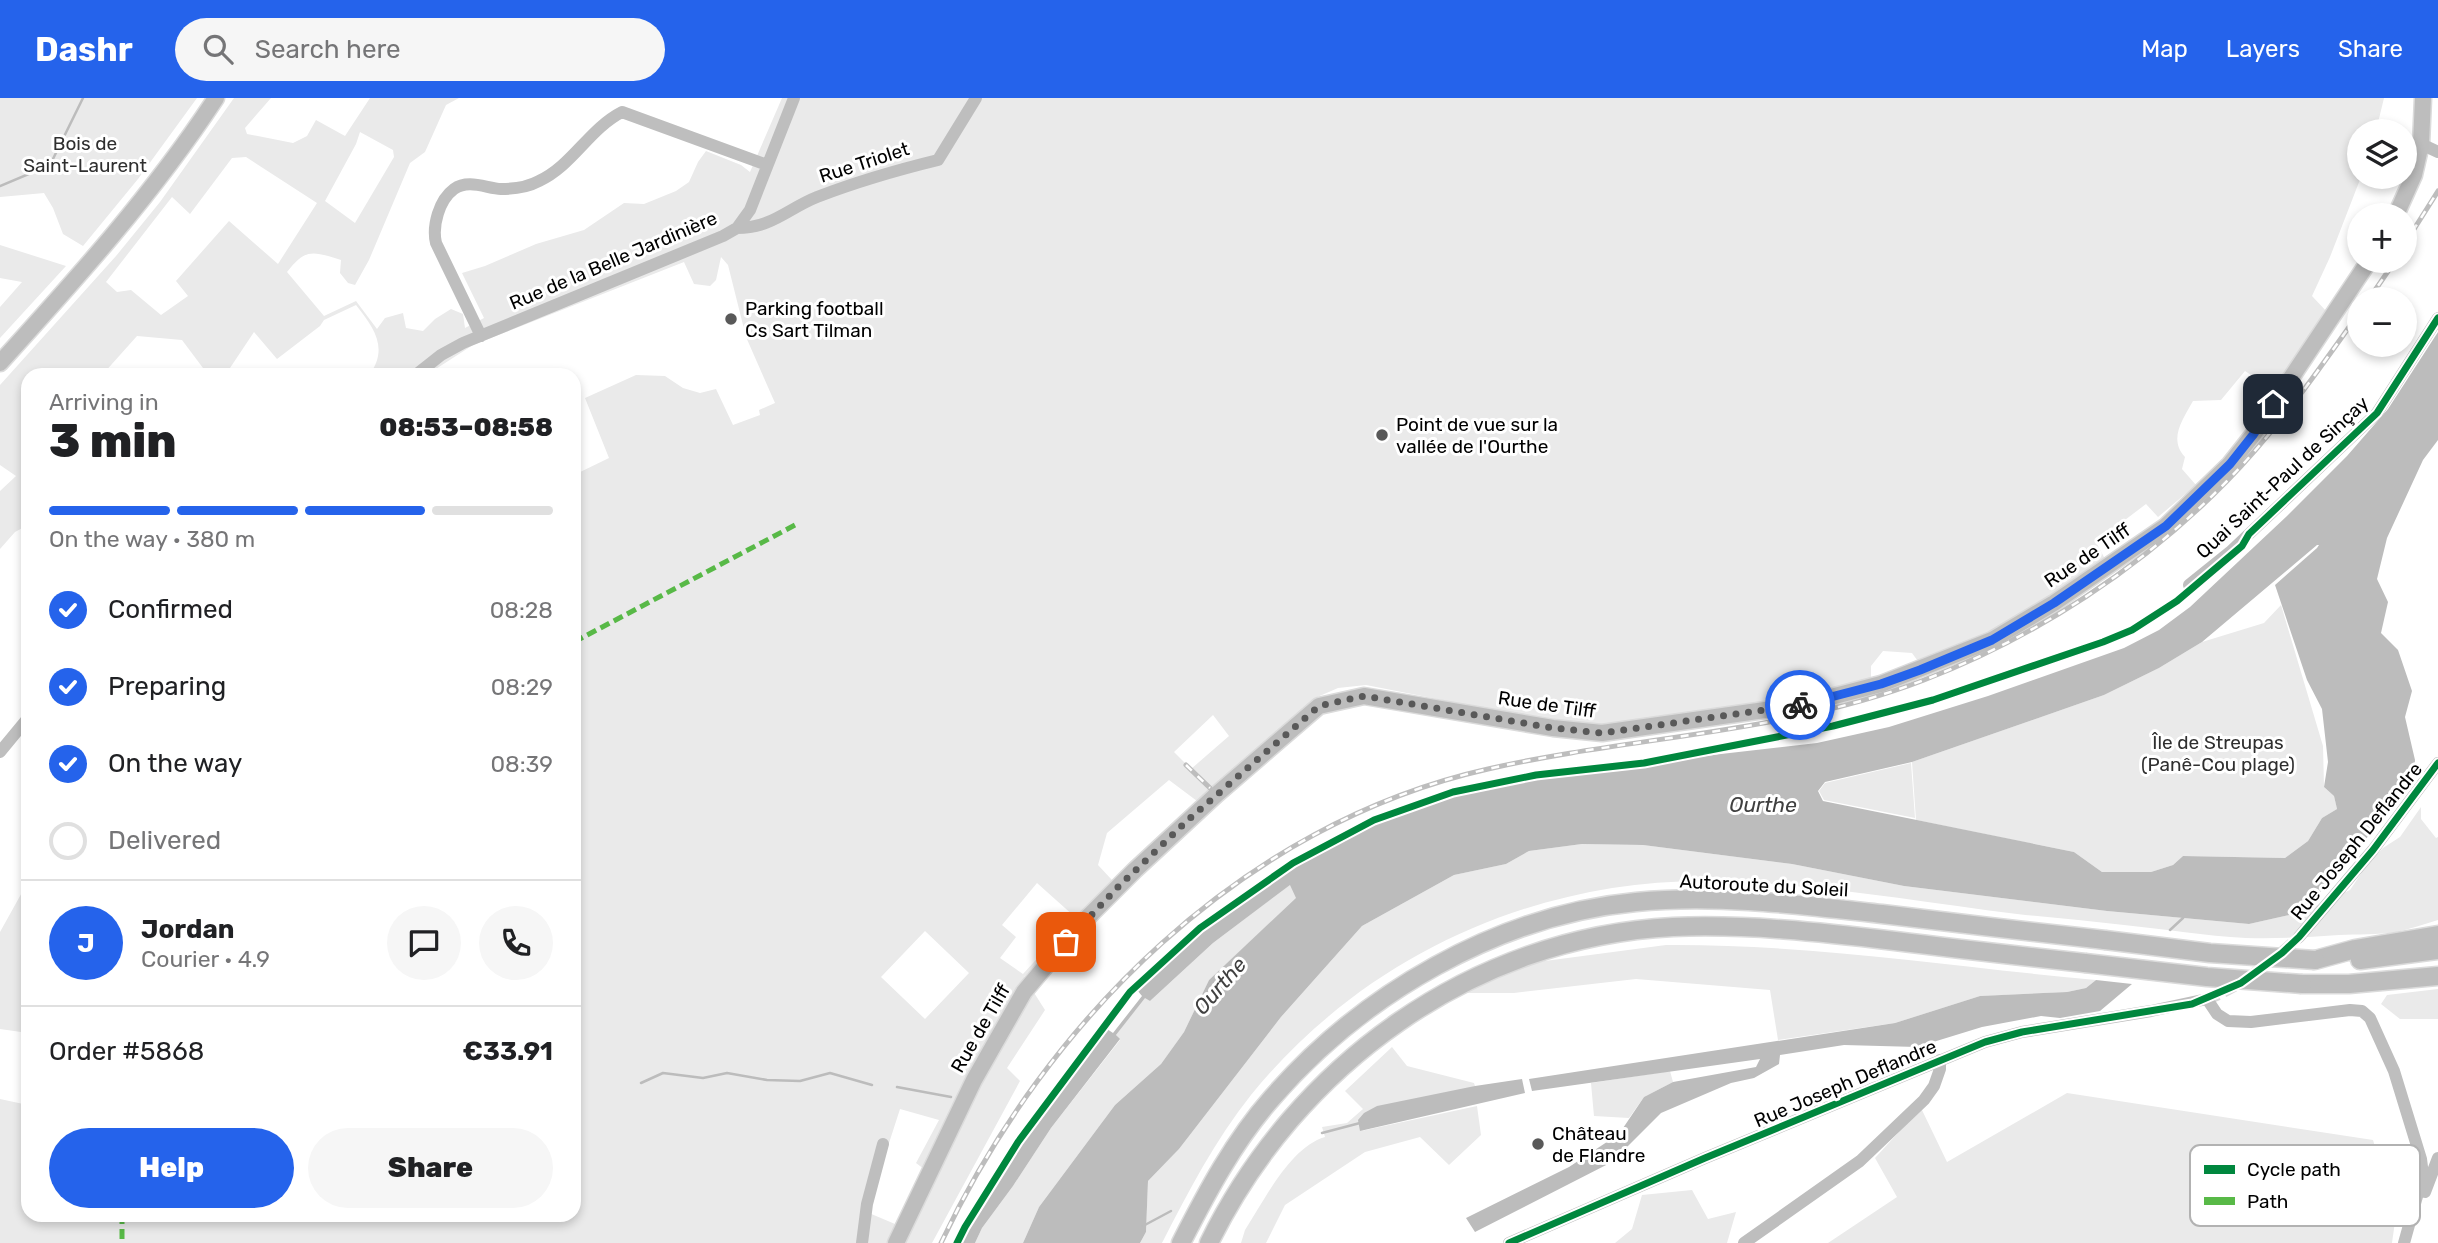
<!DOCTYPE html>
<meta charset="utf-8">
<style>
:root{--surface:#fff;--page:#f6f6f6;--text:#202124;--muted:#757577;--line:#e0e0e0;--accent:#2563eb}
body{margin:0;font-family:Rubik,sans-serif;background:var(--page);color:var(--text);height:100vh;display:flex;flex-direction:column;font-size:26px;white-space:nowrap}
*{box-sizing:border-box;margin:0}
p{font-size:23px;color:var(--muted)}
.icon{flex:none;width:38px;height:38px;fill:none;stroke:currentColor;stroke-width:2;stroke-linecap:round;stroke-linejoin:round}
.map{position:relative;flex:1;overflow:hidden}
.details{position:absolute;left:21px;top:270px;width:560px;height:854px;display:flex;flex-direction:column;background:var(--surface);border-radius:21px;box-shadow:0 4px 10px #0003}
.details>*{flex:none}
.controls{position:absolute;left:2347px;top:21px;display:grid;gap:14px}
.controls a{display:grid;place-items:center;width:70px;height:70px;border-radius:50%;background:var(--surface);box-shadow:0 4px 10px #0003;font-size:35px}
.pin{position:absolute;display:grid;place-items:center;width:60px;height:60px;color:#fff;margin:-30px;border-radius:14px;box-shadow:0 4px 10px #0006}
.courier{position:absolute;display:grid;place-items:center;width:70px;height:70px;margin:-35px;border:5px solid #2563eb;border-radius:50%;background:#fff;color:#222;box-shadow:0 2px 9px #0007}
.overview em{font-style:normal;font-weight:800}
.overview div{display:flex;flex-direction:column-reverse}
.overview{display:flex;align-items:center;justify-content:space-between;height:119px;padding:0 28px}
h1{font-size:46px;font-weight:800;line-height:52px}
.bar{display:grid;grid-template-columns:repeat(4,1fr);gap:10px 7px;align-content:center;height:84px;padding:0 28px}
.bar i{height:9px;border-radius:5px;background:var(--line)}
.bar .selected{background:var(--accent)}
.bar p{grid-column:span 4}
.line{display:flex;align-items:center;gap:18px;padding:0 28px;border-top:2px solid var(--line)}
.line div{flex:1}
.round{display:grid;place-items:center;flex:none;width:74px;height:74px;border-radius:37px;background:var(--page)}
ol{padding:0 28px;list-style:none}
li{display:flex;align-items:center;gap:21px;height:77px}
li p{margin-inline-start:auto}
li .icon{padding:7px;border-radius:50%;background:var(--accent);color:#fff;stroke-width:4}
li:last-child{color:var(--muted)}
li i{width:38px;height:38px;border:4px solid var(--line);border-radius:50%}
.action{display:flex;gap:14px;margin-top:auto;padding:14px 28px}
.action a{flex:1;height:80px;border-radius:42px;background:var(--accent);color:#fff;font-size:28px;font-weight:800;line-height:80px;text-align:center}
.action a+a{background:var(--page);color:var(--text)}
header{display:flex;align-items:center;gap:42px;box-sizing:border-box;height:98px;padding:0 35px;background:var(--accent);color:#fff}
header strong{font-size:33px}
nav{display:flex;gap:38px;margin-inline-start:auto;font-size:24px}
.search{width:490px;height:63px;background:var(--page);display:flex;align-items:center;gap:18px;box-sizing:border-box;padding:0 24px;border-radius:38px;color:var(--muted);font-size:26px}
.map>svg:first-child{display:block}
</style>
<header>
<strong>Dashr</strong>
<div class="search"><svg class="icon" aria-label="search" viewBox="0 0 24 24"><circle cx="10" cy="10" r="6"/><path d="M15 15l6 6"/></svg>Search here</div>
<nav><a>Map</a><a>Layers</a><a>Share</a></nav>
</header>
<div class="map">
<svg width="2438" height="1145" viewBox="0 0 2438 1145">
<rect width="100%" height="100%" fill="#fff"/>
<path fill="#eaeaea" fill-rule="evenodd" d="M0 0H197L138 81 83 148 63 136 53 110 44 95 0 99Z
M234 0H271L245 30 247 36 293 45 307 38 316 22 345 38 370 0H459L446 7 425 54 410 65 369 162 355 187 348 185 340 175 341 162C312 153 306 150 287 174L324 218 356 203 377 231 385 220 403 215 406 230 423 233 435 221 451 211 463 216 465 230 484 220 462 175 485 168 536 146 584 132 624 105 644 106 676 93 689 84 698 64 706 53 741 67 750 74 782 0H2384L2376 33H2359V79H2361L2330 159 2312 198 2328 215 2272 291 2245 273 2221 302 2193 303C2183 321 2168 341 2185 359L2182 371 2196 387 2158 419 2146 406 2096 444 2105 461 1989 539 1920 566 1912 555 1883 553 1871 568V582L1785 607 1602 628 1554 624 1366 587 1338 590 1315 600 1194 709 1197 703 1169 682 1107 735 1098 767 1112 782 1024 879 1045 912 1007 970 1020 983 932 1145H0V1001L28 1007V1116H574V377L609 360 585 300 636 277 665 278 683 290 700 295 716 291 733 327 760 317 759 312 775 305 746 239 728 167 721 159 716 182 710 188 694 186 684 164 473 247 428 276H370C389 249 373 229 356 207L324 222 320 228 277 261 254 234 226 276H204L206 274 182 242 137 238 103 276H28V427L15 434 0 451V393L16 378 0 367V287L116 158 160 104ZM360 34 393 52 394 59 355 125 325 103 356 46ZM246 59 317 105 278 166 229 123 176 183 188 198 161 217 131 192 117 194 106 184 172 99 190 116 232 60ZM1213 617 1229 638 1191 671 1174 654ZM1037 785 1075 819 1023 876 1000 860 1016 839 1002 827ZM925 833 969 875 925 921 881 879ZM900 1011 939 1022 916 1065 924 1071 895 1126 869 1115 879 1076Z
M0 147 66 168 0 240V209L22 184 0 180Z
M2281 507 2323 648 2324 689 2334 698 2337 711 2322 720 2308 743 2285 760 2183 758 2173 767 2151 774H2102L2074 754 1916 722 1912 664 2104 597 2159 570 2202 544 2264 525Z
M1911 665 1915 720 1824 702 1819 693 1825 685Z
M2421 709V721L2436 740 2438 739V822C2424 826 2410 831 2396 834 2378 837 2358 836 2339 837 2308 839 2277 841 2246 840 2205 838 2165 831 2124 827 2089 823 2053 820 2017 816 1915 803 1814 785 1710 783 1533 781 1363 859 1251 997 1215 1042 1188 1094 1162 1145H1140L1146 1134 1148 1083 1179 1051 1281 919 1362 828 1454 777 1506 766 1529 753 1582 746 1643 747 1792 766 1904 788 2107 813 2249 826 2303 814 2350 792 2369 764 2383 750 2400 739Z
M28 756V935L0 931V834L25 789 23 763Z
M1291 786 1297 800 1209 882 1184 934 1161 966 1115 1007 1039 1109 1023 1145H975L982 1130 1013 1088 1051 1030 1120 942 1116 937 1145 899 1150 903 1213 845Z
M1666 847C1810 846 1953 869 2096 882L2086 890 2067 894 1980 898 1895 925 1778 942 1770 892 1636 881 1514 895H1465L1523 866Z
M2438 891V921H2400L2381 906 2387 897Z
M1392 949 1407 968 1474 985 1475 988 1361 1033 1477 1008 1481 1037 1449 1067 1420 1039 1365 1054 1285 1107 1266 1145H1241L1245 1132C1264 1103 1290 1049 1325 1039L1322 1029 1347 1025 1363 1011 1345 993Z
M1670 973 1673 984 1644 999 1629 1020 1594 1018 1591 985Z
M2067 995 2373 1042 2384 1078 2397 1109 2392 1145H1828L1897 1099 1875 1060 1921 1010 1947 1064Z
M1692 1092 1708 1121 1736 1114 1727 1145H1615L1632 1131 1642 1097Z"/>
<path fill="#bcbcbc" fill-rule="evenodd" d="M2438 234V342L2423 362 2387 440 2377 481 2388 504 2381 535 2398 552 2412 593 2405 619 2415 662 2414 676 2366 741 2303 814 2249 826 2107 813 1904 788 1792 766 1643 747 1582 746 1529 753 1506 766 1454 777 1362 828 1281 919 1179 1051 1148 1083 1146 1134 1140 1145H1023L1039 1109 1115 1007 1161 966 1184 934 1209 882 1296 800 1290 787 1213 845 1150 903 1145 900 1116 937 1120 941 1051 1030 1013 1088 982 1130 975 1145H961L973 1117 1043 1016 1107 931 1113 935 1142 898 1137 892 1204 833 1294 766 1374 725 1446 700 1506 686 1721 656 1817 645 1889 629 1988 598 2124 550 2159 532 2190 509 2287 418 2347 358 2388 311ZM2317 447H2319L2317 450 2275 487 2307 582 2322 611 2328 664 2324 689 2334 698 2337 711 2322 720 2308 743 2285 760 2183 758 2173 767 2151 774H2102L2074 754 1823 703 1818 693 1825 684 1912 664 2104 597 2159 570 2202 544Z
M2096 882 2132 886 2100 913 2060 920 2041 918 1982 929 1917 949 1844 947 1780 957 1779 966 1754 980 1731 985 1661 1015 1612 1064 1475 1134 1466 1120 1569 1069 1619 1036 1644 999 1673 984 1756 969 1760 961 1532 993 1529 981 1895 925 1980 898 2067 894 2086 890Z
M1522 981 1525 995 1360 1033 1358 1022 1364 1015 1377 1008 1475 988Z"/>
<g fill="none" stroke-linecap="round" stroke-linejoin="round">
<path stroke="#bcbcbc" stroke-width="2.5" d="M0 88 50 67 83 0
M2170 832 2183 820
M641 985 663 975 703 980 727 975 767 982 800 983 830 975 872 987
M897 989 951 999
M1322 1035 1360 1025
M1143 1128 1171 1113"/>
<path stroke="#d9d9d9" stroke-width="12" stroke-dasharray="12 6" stroke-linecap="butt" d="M2207 901C2242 887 2272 865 2299 839"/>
<defs>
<path id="major" d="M2396 117 2414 77 2421 46 2423 0
M0 265C77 180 153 96 216 0
M896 1145 974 982 1024 894 1080 827 1135 772 1217 696 1319 608 1364 598 1553 630 1602 635 1800 607 1881 586 1992 542 2054 505 2166 428 2230 366 2253 337 2369 163"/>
<path id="highway" d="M2315 862 2355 851 2438 837
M2360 862 2438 852
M2302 886H2349L2438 878
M1181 1145C1207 1094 1234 1043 1272 1000 1362 896 1498 817 1636 804 1718 796 1801 807 1882 816 1956 825 2031 834 2105 842
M1209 1145C1296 967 1473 839 1673 829 1747 826 1821 834 1895 843 1958 851 2021 858 2085 865"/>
</defs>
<use href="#major" stroke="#dbdbdb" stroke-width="19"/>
<use href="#highway" stroke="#dbdbdb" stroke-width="21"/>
<path stroke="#bebebe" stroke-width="12" d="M2421 46 2438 54
M737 130C772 130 787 111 817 99 856 84 897 72 938 62L976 0
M481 238 436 145C432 128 439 102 454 91 468 81 486 90 501 91 514 91 528 89 539 83 572 68 589 31 622 14L767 67
M417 276 441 257 463 245 723 138 737 130 750 112 794 0
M2189 487 2230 454 2377 315 2438 220
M0 654 28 620
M2299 839 2373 752 2438 665
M2425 1094 2438 1060
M862 1145 867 1106 883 1046
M1509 1145 1705 1060 1985 944 2022 934 2151 913 2207 901 2217 916 2228 923 2251 924 2350 912 2362 913 2370 920 2394 973 2421 1061 2423 1077 2404 1145
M1744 1145 1860 1063 1924 1002 1934 988 1940 971V962"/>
<use href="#major" stroke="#bdbdbd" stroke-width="16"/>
<use href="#highway" stroke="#bdbdbd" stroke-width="18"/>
<defs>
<path id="rail" d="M2404 147 2438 93
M2369 201 2395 163
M1186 667 1210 690
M941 1145C1046 922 1243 726 1488 671 1632 638 1785 636 1924 582 2036 539 2143 469 2227 383 2277 332 2318 273 2359 215"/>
</defs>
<use href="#rail" stroke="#bdbdbd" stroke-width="5"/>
<use href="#rail" stroke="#fff" stroke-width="2.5" stroke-dasharray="8" stroke-linecap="butt"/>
<defs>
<path id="highway-bridge" d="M2105 842 2210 855 2315 862
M2085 865 2207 879 2302 886"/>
</defs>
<use href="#highway-bridge" stroke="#dbdbdb" stroke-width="21" stroke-linecap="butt"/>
<use href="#highway-bridge" stroke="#bdbdbd" stroke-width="18"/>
<path stroke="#58b947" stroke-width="5" stroke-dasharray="10 5" stroke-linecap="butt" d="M574 544 797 426
M122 1116V1145"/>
<defs>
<path id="cycleway" d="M957 1145 965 1129 1018 1044 1130 894 1200 830 1293 765 1374 722 1453 694 1536 677 1644 665 1833 628 1933 602 2103 544 2132 532 2177 503 2242 448 2249 436 2377 315 2438 220
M1509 1145 1705 1060 1985 944 2022 934 2192 906 2241 885 2282 855 2299 839 2373 752 2438 665"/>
</defs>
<use href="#cycleway" stroke="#fff" stroke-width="11"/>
<use href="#cycleway" stroke="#00873e" stroke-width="7"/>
</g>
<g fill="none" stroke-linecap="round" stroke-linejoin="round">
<path stroke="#595959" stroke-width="7" stroke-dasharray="0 12.6" d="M1066 844 1117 790 1189 721 1319 608 1364 598 1553 630 1602 635 1800 607"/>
<path stroke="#2563eb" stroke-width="9" d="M1800 607 1881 586 1920 572 1992 542 2054 505 2166 428 2230 366 2253 337 2273 306"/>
</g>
<g fill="#595959" stroke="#fff" stroke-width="2.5">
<circle cx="731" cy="221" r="7"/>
<circle cx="1382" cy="337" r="7"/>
<circle cx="1538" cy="1046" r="7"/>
</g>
<g text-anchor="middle" stroke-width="6" stroke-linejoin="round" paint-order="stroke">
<g font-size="19" fill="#2f2f2f" stroke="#fff">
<text x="85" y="52">Bois de<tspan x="85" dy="22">Saint-Laurent</tspan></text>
<text x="2218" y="651">Île de Streupas<tspan x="2218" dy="22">(Panê-Cou plage)</tspan></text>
</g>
<g font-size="19" fill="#000" stroke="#fff">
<text transform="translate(864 64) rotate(-18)" y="7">Rue Triolet</text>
<text transform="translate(613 162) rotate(-23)" y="7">Rue de la Belle Jardinière</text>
<text transform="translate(2282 379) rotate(-43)" y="7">Quai Saint-Paul de Sinçay</text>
<text transform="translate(2087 457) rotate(-34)" y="7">Rue de Tilff</text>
<text transform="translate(1547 606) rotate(8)" y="7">Rue de Tilff</text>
<text transform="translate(2356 743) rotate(-51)" y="7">Rue Joseph Deflandre</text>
<text transform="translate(1764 787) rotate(3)" y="7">Autoroute du Soleil</text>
<text transform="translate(980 930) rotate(-60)" y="7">Rue de Tilff</text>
<text transform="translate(1845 985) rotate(-23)" y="7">Rue Joseph Deflandre</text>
</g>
<g font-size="19" fill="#000" stroke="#fff" text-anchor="start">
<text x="745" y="217">Parking football<tspan x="745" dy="22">Cs Sart Tilman</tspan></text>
<text x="1396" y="333">Point de vue sur la<tspan x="1396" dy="22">vallée de l'Ourthe</tspan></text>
<text x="1552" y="1042">Château<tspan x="1552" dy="22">de Flandre</tspan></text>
</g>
<g font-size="21" font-style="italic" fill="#404040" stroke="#fff">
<text x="1763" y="714">Ourthe</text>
<text transform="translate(1220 888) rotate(-49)" y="7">Ourthe</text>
</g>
</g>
<rect x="2190" y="1047" width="230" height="81" rx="10" fill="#fff" stroke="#b2b2b2" stroke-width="2"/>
<rect x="2204" y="1067" width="31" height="9" fill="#00873e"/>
<rect x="2204" y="1099" width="31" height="8" fill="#58b947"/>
<g font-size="19" fill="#000">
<text x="2247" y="1078">Cycle path</text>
<text x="2247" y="1110">Path</text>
</g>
</svg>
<div class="controls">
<a><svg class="icon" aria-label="layers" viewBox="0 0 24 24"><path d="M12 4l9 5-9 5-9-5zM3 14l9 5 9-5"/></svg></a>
<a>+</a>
<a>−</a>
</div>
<div class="pin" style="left:1066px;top:844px;background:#ea580c"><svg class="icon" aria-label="bag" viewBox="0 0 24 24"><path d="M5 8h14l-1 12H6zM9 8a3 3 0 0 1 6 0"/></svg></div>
<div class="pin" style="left:2273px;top:306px;background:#1f2937"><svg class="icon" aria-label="home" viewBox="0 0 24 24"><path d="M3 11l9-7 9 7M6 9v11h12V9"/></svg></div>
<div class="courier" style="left:1800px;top:607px"><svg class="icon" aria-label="bike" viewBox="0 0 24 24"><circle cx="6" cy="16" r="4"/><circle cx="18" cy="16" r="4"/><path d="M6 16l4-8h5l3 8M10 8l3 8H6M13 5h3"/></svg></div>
<section class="details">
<div class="overview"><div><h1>3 min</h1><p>Arriving in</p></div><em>08:53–08:58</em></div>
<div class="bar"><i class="selected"></i><i class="selected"></i><i class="selected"></i><i></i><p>On the way · 380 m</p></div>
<ol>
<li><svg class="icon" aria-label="check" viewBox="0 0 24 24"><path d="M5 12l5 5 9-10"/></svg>Confirmed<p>08:28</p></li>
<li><svg class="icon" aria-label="check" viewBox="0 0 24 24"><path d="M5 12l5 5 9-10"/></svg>Preparing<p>08:29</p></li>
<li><svg class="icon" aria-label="check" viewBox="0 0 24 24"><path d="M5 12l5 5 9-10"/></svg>On the way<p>08:39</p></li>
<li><i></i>Delivered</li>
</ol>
<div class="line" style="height:126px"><b class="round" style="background:var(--accent);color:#fff">J</b><div><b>Jordan</b><p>Courier · 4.9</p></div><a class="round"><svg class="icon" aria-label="chat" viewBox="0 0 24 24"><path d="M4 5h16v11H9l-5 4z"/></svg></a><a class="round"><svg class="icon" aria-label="phone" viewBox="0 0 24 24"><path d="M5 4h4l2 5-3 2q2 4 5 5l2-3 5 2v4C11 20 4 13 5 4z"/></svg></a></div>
<div class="line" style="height:91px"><div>Order #5868</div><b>€33.91</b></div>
<div class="action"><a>Help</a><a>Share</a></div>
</section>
</div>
